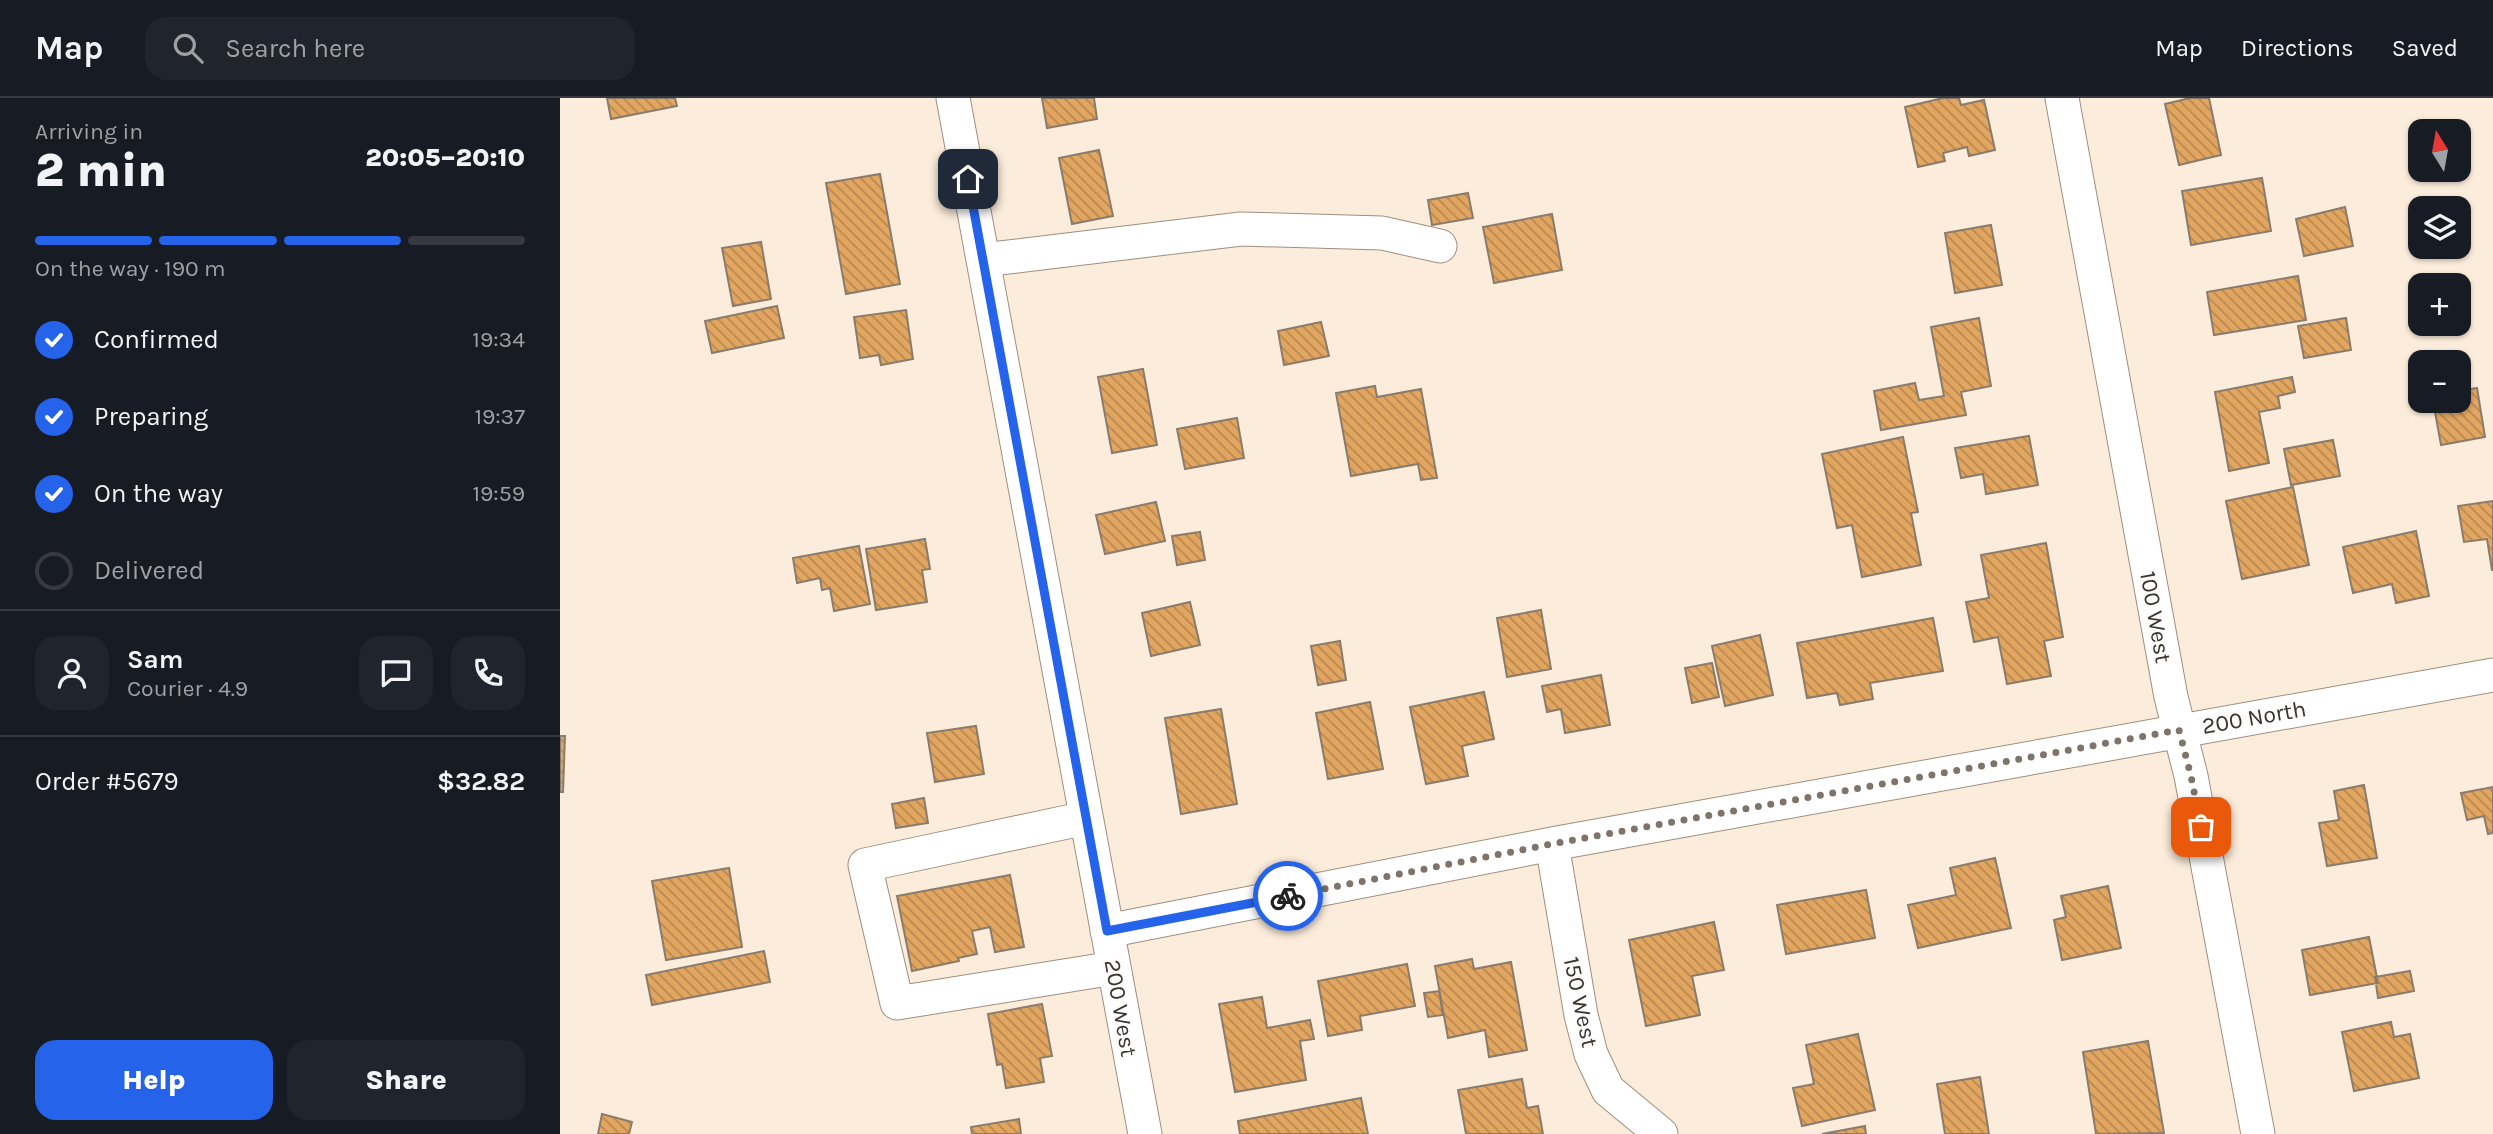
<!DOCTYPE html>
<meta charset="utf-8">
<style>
:root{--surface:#171b24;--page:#20242c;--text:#f1f3f6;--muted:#9ea1a6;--line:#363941;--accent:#2563eb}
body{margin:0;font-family:Karla,sans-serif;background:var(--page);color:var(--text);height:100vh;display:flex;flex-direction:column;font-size:26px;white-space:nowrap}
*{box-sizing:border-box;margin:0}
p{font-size:23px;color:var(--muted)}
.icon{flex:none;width:38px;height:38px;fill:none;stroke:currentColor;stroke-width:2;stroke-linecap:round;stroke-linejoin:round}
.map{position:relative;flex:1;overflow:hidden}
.panel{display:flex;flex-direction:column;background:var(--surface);width:560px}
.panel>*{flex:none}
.needle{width:46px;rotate:349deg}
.buttons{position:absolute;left:1848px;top:21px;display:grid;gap:14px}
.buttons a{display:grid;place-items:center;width:63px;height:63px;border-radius:14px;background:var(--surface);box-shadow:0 2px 5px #0004;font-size:35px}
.pin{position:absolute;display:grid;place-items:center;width:60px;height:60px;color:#fff;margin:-30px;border-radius:14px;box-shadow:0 4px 10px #0006}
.courier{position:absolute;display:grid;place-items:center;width:70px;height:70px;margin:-35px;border:5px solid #2563eb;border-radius:50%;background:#fff;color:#222;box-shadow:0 2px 9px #0007}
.headline em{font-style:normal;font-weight:800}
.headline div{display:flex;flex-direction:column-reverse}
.headline{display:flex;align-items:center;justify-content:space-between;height:119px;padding:0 35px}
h1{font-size:46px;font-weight:800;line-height:52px}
.bar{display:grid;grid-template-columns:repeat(4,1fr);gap:10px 7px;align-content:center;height:84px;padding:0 35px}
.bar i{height:9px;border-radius:5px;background:var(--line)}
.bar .current{background:var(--accent)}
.bar p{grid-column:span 4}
.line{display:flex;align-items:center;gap:18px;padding:0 35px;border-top:2px solid var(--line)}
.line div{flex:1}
.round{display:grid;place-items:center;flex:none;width:74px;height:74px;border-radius:21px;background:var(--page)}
ol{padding:0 35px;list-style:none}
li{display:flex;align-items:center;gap:21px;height:77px}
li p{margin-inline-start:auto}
li .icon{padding:7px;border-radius:50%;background:var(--accent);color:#fff;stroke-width:4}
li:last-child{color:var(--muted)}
li i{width:38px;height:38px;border:4px solid var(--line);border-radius:50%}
.primary-button{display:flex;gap:14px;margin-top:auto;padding:14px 35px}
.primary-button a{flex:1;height:80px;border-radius:21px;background:var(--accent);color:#fff;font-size:28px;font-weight:800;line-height:80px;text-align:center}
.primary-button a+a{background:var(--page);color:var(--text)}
header{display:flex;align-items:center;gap:42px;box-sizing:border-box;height:98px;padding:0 35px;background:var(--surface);border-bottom:2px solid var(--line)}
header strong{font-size:33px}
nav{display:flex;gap:38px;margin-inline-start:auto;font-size:24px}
.search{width:490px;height:63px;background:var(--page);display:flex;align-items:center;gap:18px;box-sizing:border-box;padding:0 24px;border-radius:21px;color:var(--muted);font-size:26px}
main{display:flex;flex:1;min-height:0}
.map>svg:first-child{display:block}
</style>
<header>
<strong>Map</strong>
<div class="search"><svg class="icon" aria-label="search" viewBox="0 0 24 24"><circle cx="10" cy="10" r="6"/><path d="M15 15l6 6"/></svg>Search here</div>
<nav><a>Map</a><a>Directions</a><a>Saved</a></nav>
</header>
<main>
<section class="panel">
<div class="headline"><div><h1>2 min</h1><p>Arriving in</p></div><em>20:05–20:10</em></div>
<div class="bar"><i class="current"></i><i class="current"></i><i class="current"></i><i></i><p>On the way · 190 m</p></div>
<ol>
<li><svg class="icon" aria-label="check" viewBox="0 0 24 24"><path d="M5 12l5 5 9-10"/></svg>Confirmed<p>19:34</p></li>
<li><svg class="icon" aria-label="check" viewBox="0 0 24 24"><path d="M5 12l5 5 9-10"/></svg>Preparing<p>19:37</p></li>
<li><svg class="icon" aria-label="check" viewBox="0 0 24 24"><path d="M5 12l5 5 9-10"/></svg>On the way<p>19:59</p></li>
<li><i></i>Delivered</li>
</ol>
<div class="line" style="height:126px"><a class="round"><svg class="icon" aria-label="person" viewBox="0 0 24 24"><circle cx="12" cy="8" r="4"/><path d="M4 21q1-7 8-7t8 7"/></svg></a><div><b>Sam</b><p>Courier · 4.9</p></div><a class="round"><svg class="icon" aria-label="chat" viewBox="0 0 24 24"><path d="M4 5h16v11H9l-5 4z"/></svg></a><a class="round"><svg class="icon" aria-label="phone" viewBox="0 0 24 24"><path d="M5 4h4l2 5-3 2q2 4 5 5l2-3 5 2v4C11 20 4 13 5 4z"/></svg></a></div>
<div class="line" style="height:91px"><div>Order #5679</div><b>$32.82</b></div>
<div class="primary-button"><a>Help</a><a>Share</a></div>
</section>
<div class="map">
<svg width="1933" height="1036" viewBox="0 0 1933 1036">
<defs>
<pattern id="building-back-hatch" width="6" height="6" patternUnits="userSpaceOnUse" patternTransform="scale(1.75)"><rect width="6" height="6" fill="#e2a660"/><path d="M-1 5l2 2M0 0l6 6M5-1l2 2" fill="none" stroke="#b88850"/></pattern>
</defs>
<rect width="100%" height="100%" fill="#fcecdb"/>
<path fill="url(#building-back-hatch)" stroke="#8a7c6d" stroke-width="2" d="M47 0H115L117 8 51 21Z
M482 0H534L537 21 487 30Z
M1383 0H1399L1401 7 1424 2 1435 52 1409 58 1407 49 1383 55 1385 63 1358 69 1345 9Z
M1630 0H1649L1661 57 1619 67 1605 6Z
M539 52 553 118 512 126 499 60Z
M320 76 340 186 286 196 266 85Z
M1702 80 1711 133 1631 147 1622 93Z
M908 95 913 120 872 127 868 102Z
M1785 109 1793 148 1744 158 1736 121Z
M992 116 1002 172 934 185 923 129Z
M1431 127 1442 187 1395 195 1385 135Z
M201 144 211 201 173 208 162 150Z
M1738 178 1746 222 1654 237 1647 194Z
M217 208 224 240 152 255 145 223Z
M346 212 353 261 321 267 319 257 300 260 294 219Z
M1419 220 1431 288 1401 294 1406 317 1321 332 1314 293 1355 285 1359 302 1384 298 1371 229Z
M1786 220 1791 252 1744 260 1738 228Z
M761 224 769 258 724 267 718 233Z
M583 271 597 347 552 355 538 279Z
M1732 279 1735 294 1718 298 1720 310 1699 314 1709 365 1669 373 1655 294Z
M815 288 817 299 861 291 877 380 861 382 858 366 791 378 776 295Z
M1917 290 1925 339 1881 347 1873 303H1899V293Z
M677 320 684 360 625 371 617 331Z
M1469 338 1478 387 1426 396 1423 376 1401 380 1395 350Z
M1343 339 1358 414 1351 415 1361 467 1302 479 1292 427 1277 430 1262 356Z
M1773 342 1780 378 1731 387 1724 351Z
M1733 389 1749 467 1682 481 1666 403Z
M1933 403V472H1932L1927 441 1904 444 1898 408Z
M596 404 605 443 545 456 536 417Z
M1856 433 1869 498 1836 505 1832 486 1793 495 1783 449Z
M640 434 645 462 617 467 612 438Z
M365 441 370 471 362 472 367 504 316 512 306 451Z
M1486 445 1503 539 1484 543 1491 578 1447 586 1438 539 1414 544 1406 504 1429 500 1421 457Z
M299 448 310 506 274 513 270 490 262 492 260 480 237 485 233 460Z
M630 504 640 547 591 558 582 515Z
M981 512 991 571 947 579 937 520Z
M1373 520 1383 573 1310 585 1313 601 1280 607 1277 595 1247 600 1237 545Z
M1200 537 1213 597 1165 608 1152 548Z
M780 543 786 582 758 587 751 548Z
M1152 565 1159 599 1132 605 1125 570Z
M1041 577 1050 627 1005 635 1001 611 987 614 982 588Z
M924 594 934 641 902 648 908 678 866 686 850 609Z
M810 604 823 671 768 681 756 615Z
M661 611 677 706 621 716 605 620Z
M416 628 424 676 375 684 367 635Z
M0 638H5L3 694H0Z
M1804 687 1817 760 1767 768 1759 725 1779 722 1774 693Z
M1933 689V735L1928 736 1924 718 1907 722 1901 695Z
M364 700 368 725 336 730 332 706Z
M1435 760 1451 830 1358 850 1348 807 1396 797 1390 770Z
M169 770 182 849 106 862 92 783Z
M450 777 464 849 435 854 430 829 412 833 417 856 398 860 399 863 352 873 337 798Z
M1548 788 1561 850 1502 862 1494 822 1506 819 1501 798Z
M1306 792 1315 840 1226 856 1217 807Z
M1154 824 1164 872 1132 878 1140 917 1086 928 1069 842Z
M1809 839 1818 885 1750 897 1742 852Z
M204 853 210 884 92 907 86 877Z
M912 861 914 871 951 864 967 952 929 959 925 932 888 940 875 868Z
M847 866 855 908 800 918 802 932 768 938 758 883Z
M1850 873 1854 893 1818 900 1815 879Z
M879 893 883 917 868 919 864 895Z
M702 899 707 930 750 922 754 941 740 943 746 982 675 994 659 906Z
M482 906 492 958 480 960 484 984 446 990 442 966 437 967 428 916Z
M1831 924 1834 939 1850 936 1859 980 1794 993 1782 934Z
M1298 936 1315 1012 1242 1028 1233 990 1254 986 1246 947Z
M1588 943 1604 1035 1536 1036 1523 954Z
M1420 979 1429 1036H1385L1377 986Z
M962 981 967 1010 978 1008 983 1036H906L898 992Z
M801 1000 808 1036H680L678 1023Z
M42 1016 72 1024 69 1036H38Z
M459 1021 461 1036H412L411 1029Z
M1305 1028 1306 1036H1262Z"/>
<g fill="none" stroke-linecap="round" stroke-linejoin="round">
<defs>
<path id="minor" d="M393 0 585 1036
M1502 0 1611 599 1631 678 1698 1036
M423 162 681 131 822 135 880 148
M526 720 305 767 337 905 554 870
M992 746 1021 917 1031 956 1048 992 1101 1036
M547 833 992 746 1933 577"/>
</defs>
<use href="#minor" stroke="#9e8f80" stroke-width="35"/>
<use href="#minor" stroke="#fff" stroke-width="33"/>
</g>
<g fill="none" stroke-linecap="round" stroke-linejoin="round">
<path stroke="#7e746a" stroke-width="7" stroke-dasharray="0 12.6" d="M728 798 992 746 1619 632 1631 678 1641 729"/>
<path stroke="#2563eb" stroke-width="9" d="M408 81 547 833 728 798"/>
</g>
<g text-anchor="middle" stroke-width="5" stroke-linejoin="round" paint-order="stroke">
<g font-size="23" fill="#3a342d" stroke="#fcfcfc">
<text transform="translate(1596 519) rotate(80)" y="8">100 West</text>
<text transform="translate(1694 619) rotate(-10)" y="8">200 North</text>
<text transform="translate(1021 904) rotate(78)" y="8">150 West</text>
<text transform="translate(561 910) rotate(80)" y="8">200 West</text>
</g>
</g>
</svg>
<div class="buttons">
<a><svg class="needle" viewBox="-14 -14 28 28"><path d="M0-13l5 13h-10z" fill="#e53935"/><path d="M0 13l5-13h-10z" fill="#9ea1a6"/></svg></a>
<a><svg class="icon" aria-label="layers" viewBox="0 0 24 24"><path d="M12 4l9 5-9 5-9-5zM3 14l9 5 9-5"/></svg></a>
<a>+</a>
<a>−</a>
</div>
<div class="pin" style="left:1641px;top:729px;background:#ea580c"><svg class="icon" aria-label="bag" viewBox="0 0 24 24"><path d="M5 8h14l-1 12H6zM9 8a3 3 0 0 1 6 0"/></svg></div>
<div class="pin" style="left:408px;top:81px;background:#1f2937"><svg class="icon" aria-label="home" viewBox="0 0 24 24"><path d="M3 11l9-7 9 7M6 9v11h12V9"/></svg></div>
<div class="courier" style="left:728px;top:798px"><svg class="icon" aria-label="bike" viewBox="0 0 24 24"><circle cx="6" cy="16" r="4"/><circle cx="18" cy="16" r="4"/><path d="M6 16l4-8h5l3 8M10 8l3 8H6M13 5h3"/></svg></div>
</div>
</main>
